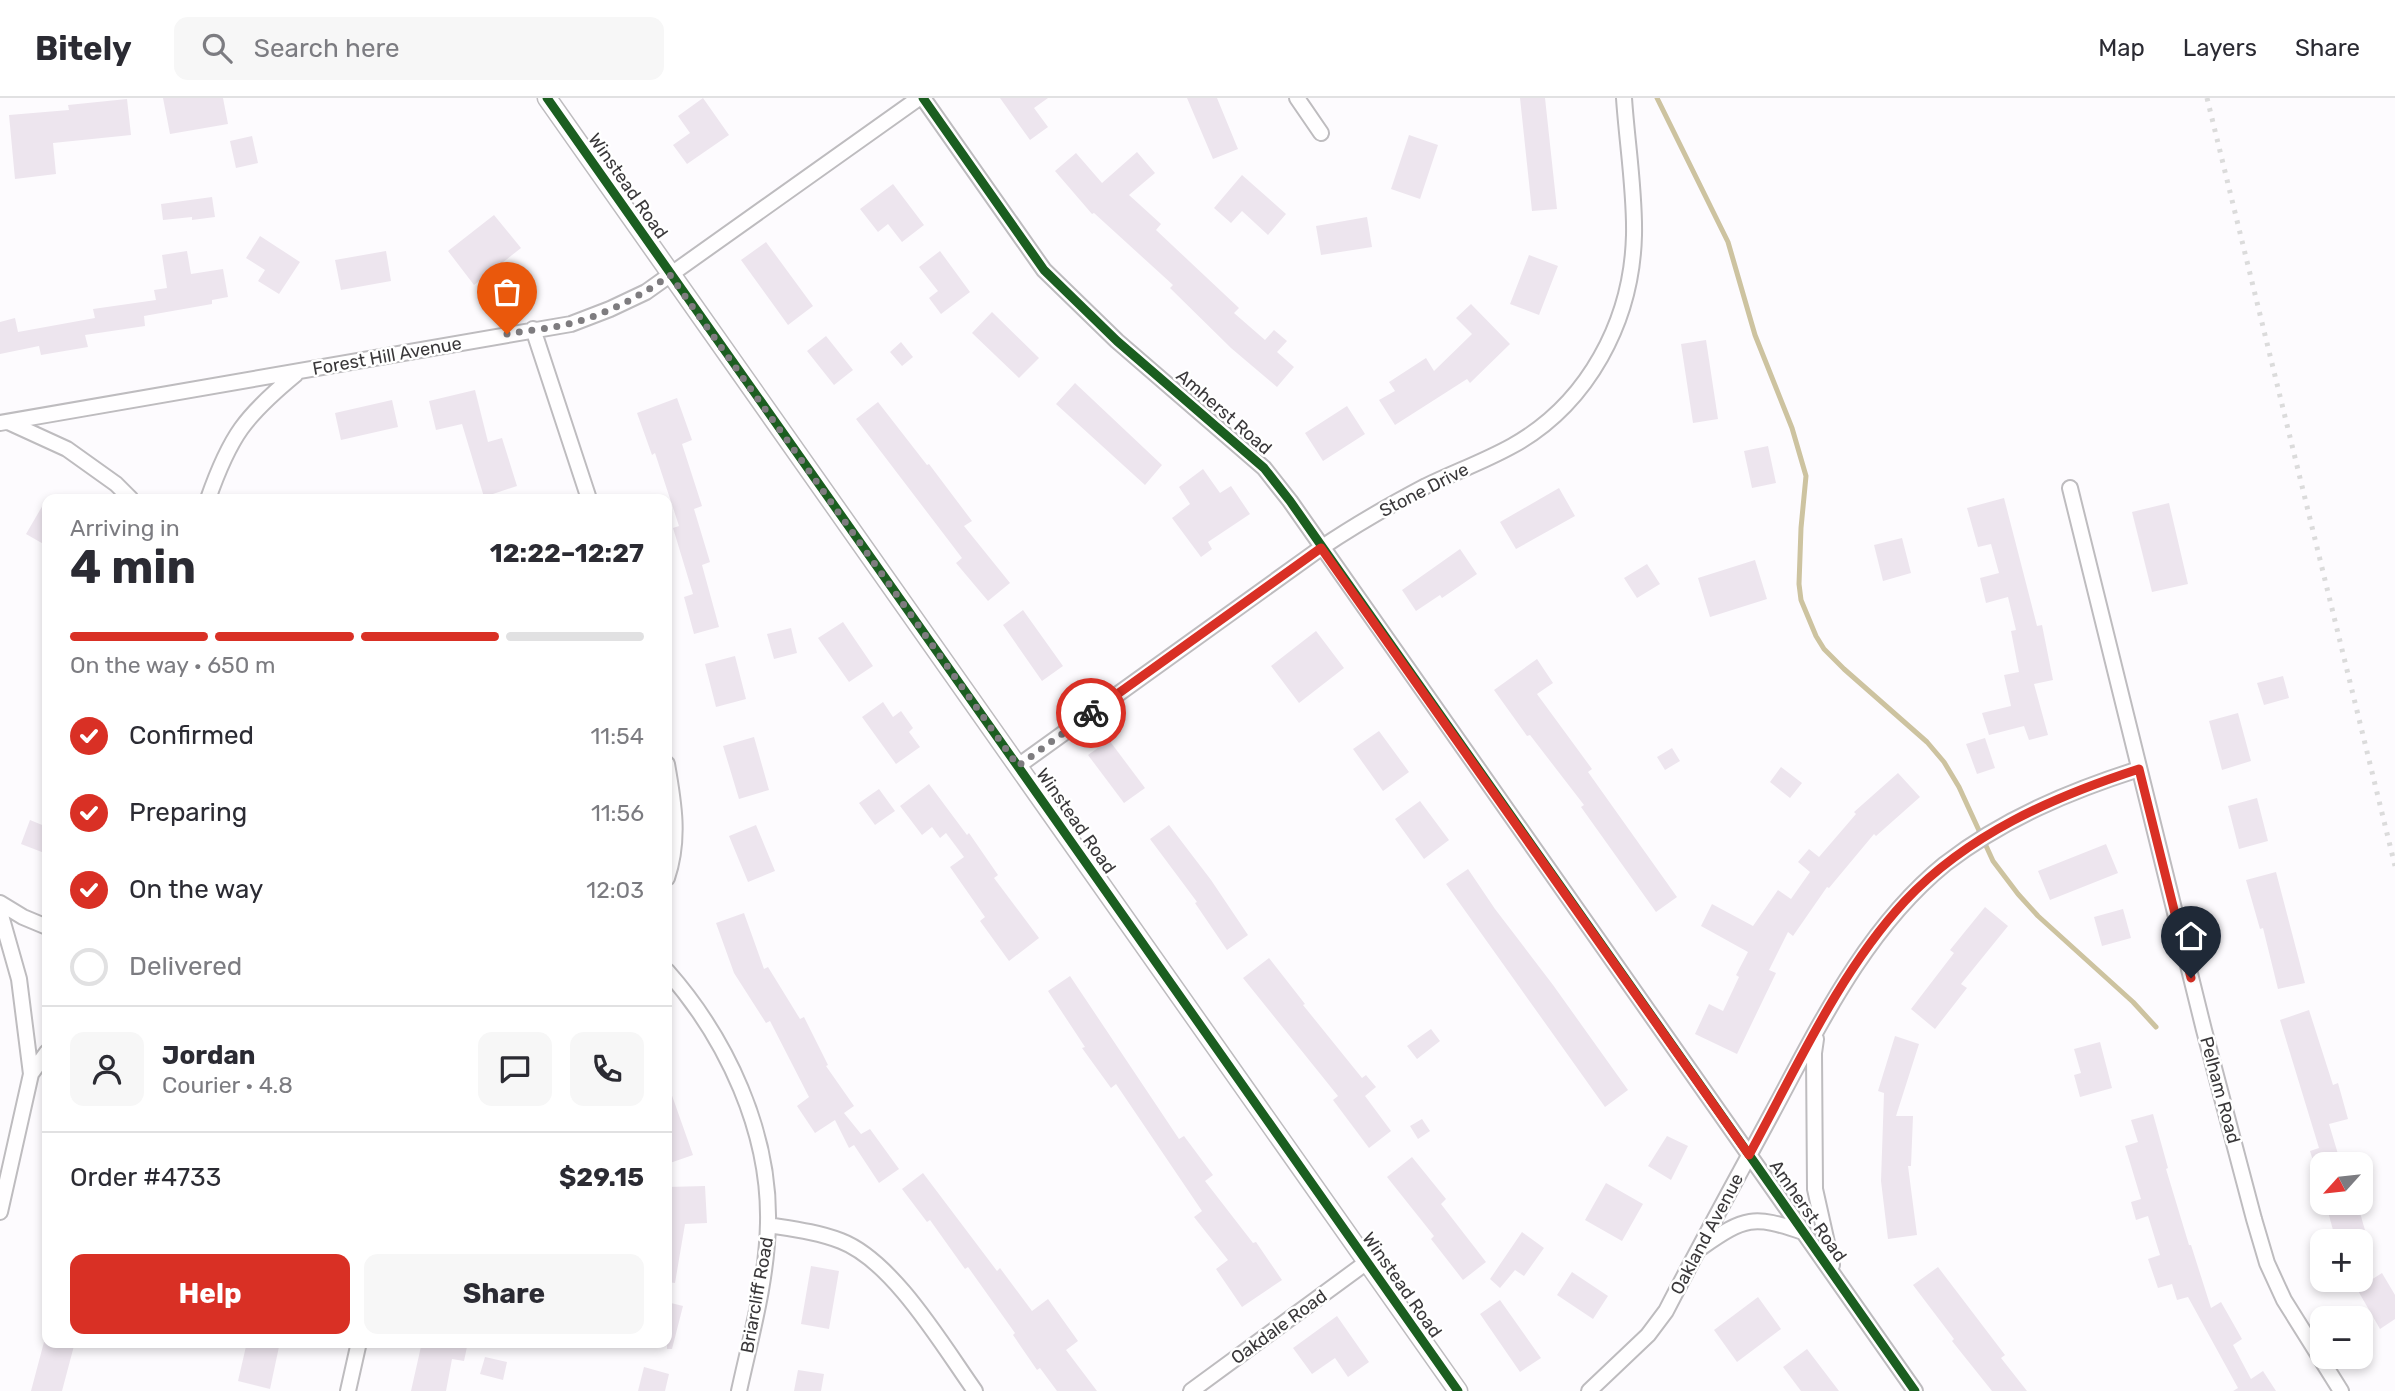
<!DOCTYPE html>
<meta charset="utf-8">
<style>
:root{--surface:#fff;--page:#f7f7f7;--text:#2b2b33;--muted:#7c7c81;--line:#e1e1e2;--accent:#d93025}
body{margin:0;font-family:Rubik,sans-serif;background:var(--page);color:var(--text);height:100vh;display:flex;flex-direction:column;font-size:26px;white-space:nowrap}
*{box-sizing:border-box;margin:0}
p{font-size:23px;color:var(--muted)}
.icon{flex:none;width:38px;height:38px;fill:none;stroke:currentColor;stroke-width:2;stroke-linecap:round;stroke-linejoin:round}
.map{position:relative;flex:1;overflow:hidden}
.side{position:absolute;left:42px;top:396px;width:630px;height:854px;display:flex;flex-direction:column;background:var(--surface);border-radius:14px;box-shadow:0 4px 10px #0003}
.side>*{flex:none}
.needle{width:46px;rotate:243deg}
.controls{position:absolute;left:2310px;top:1054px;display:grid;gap:14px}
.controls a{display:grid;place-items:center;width:63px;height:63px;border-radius:14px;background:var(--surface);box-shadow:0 4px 10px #0003;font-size:35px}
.pin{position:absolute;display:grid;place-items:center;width:60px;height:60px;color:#fff;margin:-72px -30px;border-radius:50% 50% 50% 0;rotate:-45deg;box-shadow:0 0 7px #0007}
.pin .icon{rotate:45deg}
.courier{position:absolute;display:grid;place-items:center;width:70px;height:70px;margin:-35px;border:5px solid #d93025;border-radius:50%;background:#fff;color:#222;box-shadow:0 2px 9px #0007}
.summary em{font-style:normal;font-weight:700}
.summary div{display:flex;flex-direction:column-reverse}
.summary{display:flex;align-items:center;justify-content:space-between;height:119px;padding:0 28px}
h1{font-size:46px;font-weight:700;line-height:52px}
.bar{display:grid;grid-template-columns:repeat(4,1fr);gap:10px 7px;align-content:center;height:84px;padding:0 28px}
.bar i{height:9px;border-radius:5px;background:var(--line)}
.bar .active{background:var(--accent)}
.bar p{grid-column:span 4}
.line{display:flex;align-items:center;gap:18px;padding:0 28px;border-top:2px solid var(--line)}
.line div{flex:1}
.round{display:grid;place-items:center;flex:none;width:74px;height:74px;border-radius:14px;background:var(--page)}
ol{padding:0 28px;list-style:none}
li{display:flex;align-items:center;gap:21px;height:77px}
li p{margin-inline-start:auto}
li .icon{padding:7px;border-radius:50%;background:var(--accent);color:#fff;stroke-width:4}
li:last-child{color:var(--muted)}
li i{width:38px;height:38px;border:4px solid var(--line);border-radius:50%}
.primary-button{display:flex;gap:14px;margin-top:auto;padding:14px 28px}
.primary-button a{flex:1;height:80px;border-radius:14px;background:var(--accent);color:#fff;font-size:28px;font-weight:700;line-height:80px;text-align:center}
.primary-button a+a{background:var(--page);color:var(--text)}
header{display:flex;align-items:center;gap:42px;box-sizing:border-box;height:98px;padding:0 35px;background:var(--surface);border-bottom:2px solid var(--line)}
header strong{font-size:33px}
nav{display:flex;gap:38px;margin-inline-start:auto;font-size:24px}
.search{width:490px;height:63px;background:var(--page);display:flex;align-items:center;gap:18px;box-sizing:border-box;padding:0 24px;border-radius:14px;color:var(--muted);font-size:26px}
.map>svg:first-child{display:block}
</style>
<header>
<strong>Bitely</strong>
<div class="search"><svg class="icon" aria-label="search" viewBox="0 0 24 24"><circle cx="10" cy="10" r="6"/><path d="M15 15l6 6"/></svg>Search here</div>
<nav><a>Map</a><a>Layers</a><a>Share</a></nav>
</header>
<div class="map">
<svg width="2395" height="1293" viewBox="0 0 2395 1293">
<rect width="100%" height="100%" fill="#fdfbfe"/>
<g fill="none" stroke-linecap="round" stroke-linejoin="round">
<path stroke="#cdc3a0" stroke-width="5" d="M1657 0 1728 144 1755 237 1792 330 1806 378 1801 430 1799 486 1801 502 1816 538 1824 551 1844 571 1927 644 1944 664 1959 689 1993 763 2018 796 2038 818 2133 904 2156 929"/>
</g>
<path fill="#ede5ee" d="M163 0H223L228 26 170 36Z
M703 0 729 37 687 66 673 47 690 35 678 18Z
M1000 0H1048L1034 10 1048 29 1030 42Z
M1187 0H1217L1238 51 1213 61Z
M1520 0H1545L1557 111 1532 113Z
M127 1 131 37 53 45 56 76 15 81 9 17 69 12 68 7Z
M1409 37 1438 47 1420 101 1391 91Z
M252 38 258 65 236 70 230 43Z
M1137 54 1155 75 1129 97 1161 126 1156 132 1239 210 1234 215 1265 242 1274 232 1287 243 1277 254 1294 269 1277 289 1231 250 1170 190 1173 187 1094 115 1092 116 1055 73 1076 55 1102 85Z
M1242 77 1286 116 1268 137 1242 113 1231 125 1214 110Z
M893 86 924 127 902 144 888 126 878 134 860 111Z
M212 99 215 119 192 122V119L163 122 161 106Z
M494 117 521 150 474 187 448 153Z
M1367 119 1372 149 1321 157 1316 128Z
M260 138 300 164 279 196 258 183 265 172 246 160Z
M766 144 813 208 788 227 741 162Z
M187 153 191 176 223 171 228 199 212 202V206L144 218 145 228 85 237 88 249 41 257 39 248 0 256V224L15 220 18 234 95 220 93 211 156 202 154 192 167 190 162 157Z
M386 153 391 183 341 192 335 162Z
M940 153 970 194 941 216 929 200 938 193 919 169Z
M1529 157 1558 168 1539 217 1510 206Z
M1471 206 1510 246 1470 285 1467 281 1395 327 1379 302 1395 293 1389 284 1426 260 1434 273 1472 236 1456 220Z
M992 214 1039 260 1019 280 972 235Z
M826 238 853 272 834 287 807 253Z
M1706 242 1718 321 1693 325 1681 246Z
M901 244 913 259 902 268 890 254Z
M1075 285 1162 367 1145 387 1056 306Z
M475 292 488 344 502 340 517 388 484 399 462 326 436 332 429 303Z
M677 300 692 342 682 346 702 408 694 411 710 464 702 467 719 529 694 536 684 499 693 496 673 430 679 428 655 355 652 357 637 315Z
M392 302 398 329 341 342 335 315Z
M878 304 927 367 929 366 972 423 964 428 1010 485 988 503 956 465 962 460 856 321Z
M1347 308 1365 336 1323 363 1305 335Z
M1768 348 1776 385 1752 390 1744 353Z
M1203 371 1220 395 1231 388 1250 416 1208 444 1212 451 1201 459 1172 420 1190 406 1179 389Z
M1559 390 1575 418 1516 451 1500 424Z
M47 400V448L26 436Z
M2004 400 2037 528 2042 527 2053 582 2034 586 2048 637 2029 642 2024 628 1989 637 1982 615 2011 608 2004 577 2019 574 2011 533 2016 532 2008 499 1986 505 1980 480 1999 475 1991 446 1978 449 1967 410Z
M2169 405 2188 486 2152 494 2132 414Z
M1902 440 1911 475 1883 483 1874 447Z
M1460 451 1477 476 1442 500 1440 497 1416 513 1402 492Z
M1755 462 1767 501 1710 519 1698 480Z
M1647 466 1660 486 1637 500 1624 480Z
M1023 512 1063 568 1042 583 1003 527Z
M843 524 873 568 849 584 818 540Z
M791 530 797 555 774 561 767 536Z
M1316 533 1344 570 1299 605 1271 568Z
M735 558 746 601 716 609 705 566Z
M1537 561 1553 585 1537 596 1592 671 1588 674 1677 799 1656 814 1581 709 1584 707 1530 637 1527 638 1494 592Z
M2283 578 2289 600 2264 607 2257 585Z
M883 604 893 619 901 613 913 630 909 634 920 649 896 666 862 619Z
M2238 615 2251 663 2222 672 2209 623Z
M1379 633 1409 674 1383 693 1353 651Z
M754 639 769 692 739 701 723 648Z
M1985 640 1995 670 1977 676 1966 646Z
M1109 642 1145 690 1124 705 1088 657Z
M1672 650 1680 663 1665 672 1657 659Z
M1781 669 1802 685 1790 700 1770 684Z
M1898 675 1920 699 1876 738 1874 736 1829 790 1827 789 1793 838 1788 834 1769 872 1776 875 1737 956 1695 936 1709 906 1723 913 1739 879 1736 877 1748 854 1701 828 1712 806 1753 828 1778 792 1791 801 1810 774 1798 764 1809 751 1819 759 1856 716 1854 714Z
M929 686 967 737 969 735 998 777 994 780 1039 840 1009 863 980 823 985 819 950 769 964 759 946 735 940 740 932 729 922 737 900 708Z
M879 691 895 713 875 727 859 705Z
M2257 700 2268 743 2239 751 2228 708Z
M1420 703 1449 742 1424 761 1395 721Z
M30 722 47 729V756L21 746Z
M756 727 775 773 748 784 729 738Z
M1169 727 1211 782 1248 837 1227 852 1195 805 1197 804 1150 741Z
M2106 746 2118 775 2050 802 2038 773Z
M1468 771 1495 811 1553 887 1628 992 1605 1009 1446 786Z
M2276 774 2305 885 2278 891 2263 830 2260 831 2246 782Z
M1985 809 2008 828 1961 886 1967 890 1935 931 1911 911 1954 855 1950 852Z
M2123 811 2131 840 2102 848 2094 819Z
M744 815 764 871 768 869 800 921 804 919 828 967 826 968 854 1008 844 1015 861 1036 870 1031 899 1071 879 1085 854 1047 849 1050 835 1022 815 1035 797 1008 809 999 770 923 766 925 734 875 716 825Z
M1269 860 1305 906 1303 907 1362 980 1366 977 1376 989 1365 998 1391 1033 1369 1050 1333 1002 1338 998 1243 880Z
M1070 878 1179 1041 1184 1038 1213 1077 1205 1083 1253 1145 1256 1144 1282 1182 1242 1209 1216 1171 1228 1162 1194 1119 1202 1113 1116 986 1111 990 1082 950 1085 949 1048 893Z
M2309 912 2333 987 2338 985 2348 1021 2329 1026 2341 1066H2314L2310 1053 2319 1050 2280 922Z
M1431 931 1440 943 1417 961 1407 948Z
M1895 938 1919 946 1896 1018H1913L1911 1068H1908L1917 1137 1888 1141 1881 1083 1884 995 1878 993Z
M2100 944 2112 990 2080 999 2074 977 2081 975 2074 951Z
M667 989H669L693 1057 667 1066Z
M2153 1016 2168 1070 2166 1071 2189 1147H2191L2211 1210 2221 1204 2242 1241 2233 1247 2251 1281 2263 1273 2276 1293H2233L2238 1290 2188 1199 2177 1202 2172 1186 2158 1190 2148 1161 2160 1157 2148 1118 2136 1122 2131 1104 2141 1101 2125 1048 2138 1044 2131 1022Z
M1422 1021 1430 1033 1418 1041 1410 1028Z
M1667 1038 1688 1048 1671 1082 1648 1068Z
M1412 1059 1446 1101 1441 1106 1486 1164 1463 1182 1431 1141 1434 1138 1387 1079Z
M923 1075 997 1173 1000 1170 1032 1213 1048 1201 1078 1243 1066 1252 1097 1293H1057L1040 1270 1037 1272 1013 1237 1015 1235 968 1169 965 1171 930 1122 927 1124 902 1091Z
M1606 1085 1643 1106 1622 1143 1585 1122Z
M705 1088 707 1125 685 1126 675 1185 667 1184V1089Z
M2349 1104H2357L2368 1143H2336L2327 1110Z
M1522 1134 1544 1150 1524 1178 1515 1172 1500 1190 1490 1181Z
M811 1168 839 1173 829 1231 801 1226Z
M1938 1169 2005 1257 2001 1260 2027 1293H1992L1952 1243 1954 1241 1913 1187Z
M1572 1174 1608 1198 1593 1221 1557 1197Z
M2382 1175 2395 1197V1221L2380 1231 2357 1191Z
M1758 1199 1781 1231 1737 1264 1714 1232Z
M1500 1202 1541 1260 1520 1274 1480 1216Z
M667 1204 683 1208 672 1251H667Z
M1337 1218 1369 1264 1348 1279 1335 1260 1312 1276 1293 1250Z
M44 1244H75L62 1293H31Z
M247 1244H280L270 1291 238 1283Z
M422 1244H468L464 1263 452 1261 446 1293H411Z
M1807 1251 1839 1293H1801L1783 1269Z
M485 1259 507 1264 503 1282 480 1276Z
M644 1269 669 1276 665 1293H638Z
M798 1272 824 1276 821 1293H794Z"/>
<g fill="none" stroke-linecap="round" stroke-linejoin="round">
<defs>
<path id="minor" d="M923 0 1044 172 1117 243 1264 370 1290 403 1915 1293
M1297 0 1321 35
M533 231 589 401
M8 324 67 351 116 386 131 401
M0 325 571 226 610 211 646 194 919 0
M2070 390 2204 932 2254 1121 2267 1165 2284 1202 2341 1293
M208 401C230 338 245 318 296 276
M667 666C674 705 680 742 667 780
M1018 668 1321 450C1355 427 1390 407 1426 388 1455 374 1485 363 1512 348 1588 306 1632 223 1634 137 1635 93 1627 45 1624 0
M0 805 23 819 47 829
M0 814 19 881 31 976 0 1114
M667 873C727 941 770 1034 768 1125 767 1182 751 1238 739 1293
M1816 941 1814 955 1815 1091 1832 1167
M31 976 47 954
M768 1127C793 1131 818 1134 841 1143 893 1163 943 1248 975 1293
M1702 1149C1745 1119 1753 1117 1803 1134
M348 1293 359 1244
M1191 1293 1367 1164
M1589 1293 1648 1237 1666 1213C1700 1147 1736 1082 1771 1017 1819 928 1865 831 1945 766 2003 721 2070 693 2139 671"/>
<path id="tertiary" d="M547 0 1458 1293"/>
</defs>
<use href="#minor" stroke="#bebcbf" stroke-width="18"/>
<use href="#tertiary" stroke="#bebcbf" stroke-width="21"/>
<use href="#minor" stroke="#fffeff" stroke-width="14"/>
<use href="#tertiary" stroke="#fffeff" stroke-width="18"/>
<path stroke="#dbdbdb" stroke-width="5" stroke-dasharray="3.5 7" stroke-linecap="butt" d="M2207 0 2395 768"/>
<defs>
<path id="cycleway" d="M547 0 1458 1293
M923 0 1044 172 1117 243 1264 370 1290 403 1915 1293"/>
</defs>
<use href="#cycleway" stroke="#fff" stroke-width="13"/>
<use href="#cycleway" stroke="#1b5e20" stroke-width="9"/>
</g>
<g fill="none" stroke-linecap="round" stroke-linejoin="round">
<path stroke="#7e7c7f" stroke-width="7" stroke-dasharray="0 12.6" d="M507 236C528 232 551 231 572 225 607 216 641 198 670 177L1018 668 1091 615"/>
<path stroke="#d93025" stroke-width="9" d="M1091 615 1321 450 1749 1057C1795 973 1839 874 1905 803 1968 736 2053 699 2139 671L2191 880"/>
</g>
<g text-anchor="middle" stroke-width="5" stroke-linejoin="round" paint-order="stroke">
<g font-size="18" fill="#3a383a" stroke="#fff">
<text transform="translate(628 88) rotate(55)" y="6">Winstead Road</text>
<text transform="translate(387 258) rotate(-10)" y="6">Forest Hill Avenue</text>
<text transform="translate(1224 314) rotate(41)" y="6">Amherst Road</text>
<text transform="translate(1424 392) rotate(-27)" y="6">Stone Drive</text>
<text transform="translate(1076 723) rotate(55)" y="6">Winstead Road</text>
<text transform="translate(2220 992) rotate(75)" y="6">Pelham Road</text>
<text transform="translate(1808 1113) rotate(55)" y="6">Amherst Road</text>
<text transform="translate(1707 1136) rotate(-62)" y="6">Oakland Avenue</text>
<text transform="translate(1402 1187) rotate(55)" y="6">Winstead Road</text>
<text transform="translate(757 1197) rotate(-80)" y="6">Briarcliff Road</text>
<text transform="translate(1279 1229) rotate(-36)" y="6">Oakdale Road</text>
</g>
</g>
</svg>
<div class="controls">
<a><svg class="needle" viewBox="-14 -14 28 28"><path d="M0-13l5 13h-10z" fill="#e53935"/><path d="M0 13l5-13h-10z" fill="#7c7c81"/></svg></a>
<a>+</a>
<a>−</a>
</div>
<div class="pin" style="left:507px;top:236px;background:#ea580c"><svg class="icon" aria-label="bag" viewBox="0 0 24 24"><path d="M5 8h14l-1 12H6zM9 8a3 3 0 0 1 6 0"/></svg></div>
<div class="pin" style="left:2191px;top:880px;background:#1f2937"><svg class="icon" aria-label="home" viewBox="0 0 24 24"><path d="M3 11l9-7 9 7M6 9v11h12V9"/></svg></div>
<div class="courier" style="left:1091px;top:615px"><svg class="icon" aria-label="bike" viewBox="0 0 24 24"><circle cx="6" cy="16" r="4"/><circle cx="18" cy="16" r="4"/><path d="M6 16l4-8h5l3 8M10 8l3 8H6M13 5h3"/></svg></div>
<section class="side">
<div class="summary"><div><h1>4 min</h1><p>Arriving in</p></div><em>12:22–12:27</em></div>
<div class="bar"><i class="active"></i><i class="active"></i><i class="active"></i><i></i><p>On the way · 650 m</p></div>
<ol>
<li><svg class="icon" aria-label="check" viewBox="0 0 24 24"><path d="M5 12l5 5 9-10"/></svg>Confirmed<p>11:54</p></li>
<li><svg class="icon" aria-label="check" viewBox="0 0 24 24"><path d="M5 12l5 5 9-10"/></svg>Preparing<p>11:56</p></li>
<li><svg class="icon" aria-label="check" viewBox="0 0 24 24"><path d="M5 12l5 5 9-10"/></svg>On the way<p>12:03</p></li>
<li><i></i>Delivered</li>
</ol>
<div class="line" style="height:126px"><a class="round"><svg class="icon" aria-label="person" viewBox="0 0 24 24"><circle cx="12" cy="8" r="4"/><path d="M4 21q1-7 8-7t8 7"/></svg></a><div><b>Jordan</b><p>Courier · 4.8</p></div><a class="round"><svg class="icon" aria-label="chat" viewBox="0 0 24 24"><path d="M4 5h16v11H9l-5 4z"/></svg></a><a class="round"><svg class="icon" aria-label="phone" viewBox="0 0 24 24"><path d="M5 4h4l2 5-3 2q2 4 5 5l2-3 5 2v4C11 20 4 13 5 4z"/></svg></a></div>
<div class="line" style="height:91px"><div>Order #4733</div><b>$29.15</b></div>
<div class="primary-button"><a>Help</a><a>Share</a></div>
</section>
</div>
